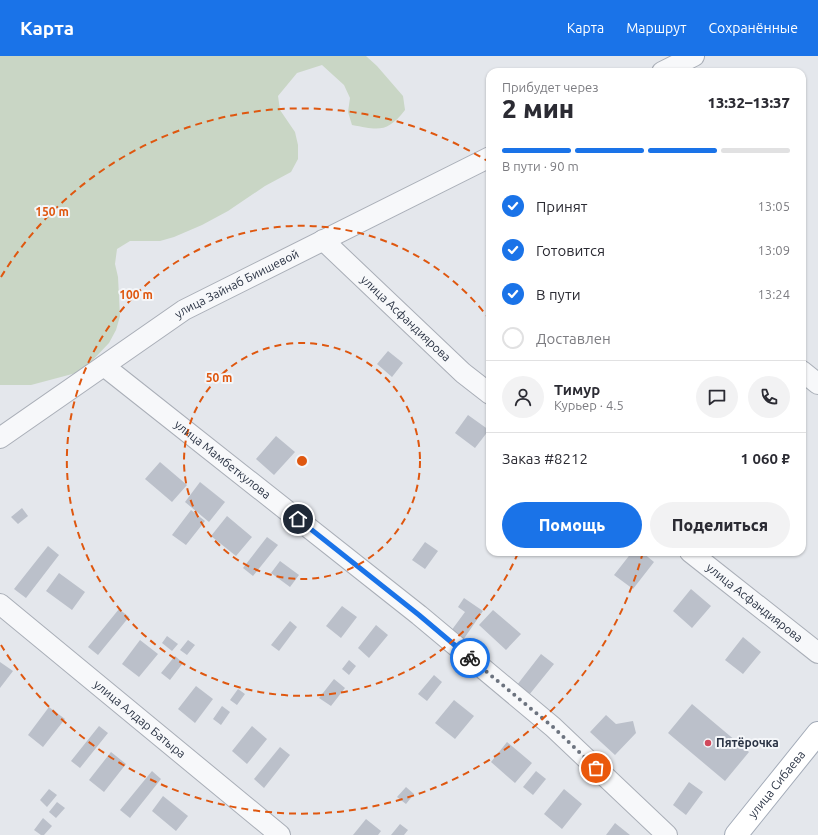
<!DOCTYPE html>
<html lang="ru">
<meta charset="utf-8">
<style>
:root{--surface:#fff;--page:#f2f2f3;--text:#2b2b33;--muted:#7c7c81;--line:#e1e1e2;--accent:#1a73e8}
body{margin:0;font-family:Ubuntu,sans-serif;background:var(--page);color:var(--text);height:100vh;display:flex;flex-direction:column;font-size:15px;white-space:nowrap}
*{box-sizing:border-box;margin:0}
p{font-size:13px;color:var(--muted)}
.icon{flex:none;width:22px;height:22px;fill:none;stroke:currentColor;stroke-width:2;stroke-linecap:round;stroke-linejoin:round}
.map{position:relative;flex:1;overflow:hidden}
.drawer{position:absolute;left:486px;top:12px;width:320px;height:488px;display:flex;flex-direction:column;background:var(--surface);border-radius:12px;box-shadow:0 1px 3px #0004}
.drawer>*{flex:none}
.pin{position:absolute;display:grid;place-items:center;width:34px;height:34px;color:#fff;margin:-17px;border:2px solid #fff;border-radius:50%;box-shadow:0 1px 4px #0007}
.courier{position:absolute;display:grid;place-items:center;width:40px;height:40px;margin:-20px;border:3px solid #1a73e8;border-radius:50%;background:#fff;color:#222;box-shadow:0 1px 5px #0007}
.head em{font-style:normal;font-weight:800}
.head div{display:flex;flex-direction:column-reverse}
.head{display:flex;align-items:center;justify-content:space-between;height:68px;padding:0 16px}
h1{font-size:26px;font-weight:800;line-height:30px}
.bar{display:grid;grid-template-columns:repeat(4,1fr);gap:6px 4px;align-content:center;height:48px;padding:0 16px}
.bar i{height:5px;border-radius:3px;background:var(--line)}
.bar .current{background:var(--accent)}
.bar p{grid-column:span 4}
.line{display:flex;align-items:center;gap:10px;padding:0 16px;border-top:1px solid var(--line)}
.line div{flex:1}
.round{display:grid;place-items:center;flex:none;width:42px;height:42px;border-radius:21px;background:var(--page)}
ol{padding:0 16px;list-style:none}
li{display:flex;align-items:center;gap:12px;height:44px}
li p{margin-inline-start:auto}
li .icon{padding:4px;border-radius:50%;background:var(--accent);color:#fff;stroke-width:4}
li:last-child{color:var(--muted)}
li i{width:22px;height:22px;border:2px solid var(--line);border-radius:50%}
.primary-button{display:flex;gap:8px;margin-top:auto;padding:8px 16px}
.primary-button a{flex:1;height:46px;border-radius:24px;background:var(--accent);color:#fff;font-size:16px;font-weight:800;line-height:46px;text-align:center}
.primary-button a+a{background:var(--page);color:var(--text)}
header{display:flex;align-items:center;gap:24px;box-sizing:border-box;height:56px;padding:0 20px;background:var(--accent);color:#fff}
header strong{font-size:19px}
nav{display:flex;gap:22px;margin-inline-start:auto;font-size:14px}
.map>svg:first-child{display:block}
</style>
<header>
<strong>Карта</strong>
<nav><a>Карта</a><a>Маршрут</a><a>Сохранённые</a></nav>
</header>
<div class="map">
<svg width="818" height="779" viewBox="0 0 818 779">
<rect width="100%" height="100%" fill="#e4e7ec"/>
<path fill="#c9d6c5" d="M0 0H366L377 10 403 40 405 54C387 77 379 74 352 69L348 56 350 42 344 29 322 9 297 17 278 40 280 54 295 76 298 89V103L291 116 265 130 228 155 202 169 174 181 160 185H130L117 193 115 208 118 221 120 260 116 274 109 287 88 309 76 317 31 329H0Z"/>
<path fill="#bbc0ca" d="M388 295 403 307 392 321 377 308Z
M468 359 489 374 475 392 455 377Z
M276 380 295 396 274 419 256 403Z
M160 406 187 429 172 446 145 423Z
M200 426 225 446 209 466 185 446Z
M22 452 28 460 18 468 11 461Z
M191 454 205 465 186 489 172 479Z
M227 460 252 481 236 500 211 480Z
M267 481 278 489 253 520 243 512Z
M425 486 438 495 425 513 412 504Z
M48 490 59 499 26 542 14 533Z
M632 496H642L654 506 633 533 614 519Z
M280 505 299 519 290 531 271 517Z
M59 517 85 536 72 554 46 535Z
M691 533 711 550 692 572 673 555Z
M464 542 483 555 463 584 451 575 465 556 458 551Z
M342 550 357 561 341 582 326 570Z
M119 553 129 561 98 599 88 591Z
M493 554 521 578 506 594 479 569Z
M290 565 297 571 279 595 271 589Z
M376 569 388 579 369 602 358 592Z
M167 580 178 588 172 595 162 587Z
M743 581 761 596 743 618 725 604Z
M140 584 158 598 139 621 122 608Z
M188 584 195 589 187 599 180 594Z
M541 598 554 608 529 639 517 629Z
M175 600 183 607 170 624 161 617Z
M349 604 356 610 349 619 342 613Z
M0 606 13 615 0 632Z
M434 619 442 626 427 645 418 638Z
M334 623 345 632 331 650 319 642Z
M196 630 213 643 195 667 178 653Z
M238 633 245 638 237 649 230 644Z
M454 644 474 660 455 683 435 667Z
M692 648 749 696 725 725 668 677Z
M222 650 230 656 221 669 213 663Z
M49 651 65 663 43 691 28 679Z
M606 659 616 668 633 665 636 677 615 699 590 676Z
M99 670 108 677 80 712 71 705Z
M252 670 267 683 247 708 232 695Z
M507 686 532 707 515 727 491 706Z
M280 691 290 699 264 732 254 723Z
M111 696 126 708 104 736 89 724Z
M152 715 161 723 130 762 120 754Z
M536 715 546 723 533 739 523 731Z
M689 726 703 736 686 759 673 749Z
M406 731 414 738 406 748 397 741Z
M49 733 57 739 47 751 40 744Z
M564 733 582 748 562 773 544 758Z
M163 740 188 760 176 775 152 755Z
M57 746 65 752 56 762 49 756Z
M43 762 52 770 44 779H41L34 774Z
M366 763 381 775 378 779H353Z
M615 767 630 779H606Z
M400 768 408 774 404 779H391Z"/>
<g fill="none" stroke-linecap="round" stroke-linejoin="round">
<defs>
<g id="minor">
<path d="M662 16 694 0"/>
<path id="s1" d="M323 184 463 317 490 338"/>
<path id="s2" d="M104 310 419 559 553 671 667 779"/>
<path d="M802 315 818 328"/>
<path id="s3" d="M0 382 184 254 490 101"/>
<path id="s4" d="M690 496 818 597"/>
<path id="s5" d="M0 548 280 779"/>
</g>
<g id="major">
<path id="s6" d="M736 779 818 677"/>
</g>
</defs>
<use href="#minor" stroke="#a9aeb7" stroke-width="22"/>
<use href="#major" stroke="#a3abb8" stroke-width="24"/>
<use href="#minor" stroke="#f7f8fa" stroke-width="20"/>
<use href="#major" stroke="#fff" stroke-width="22"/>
</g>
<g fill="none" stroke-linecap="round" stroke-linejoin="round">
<path stroke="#6c737f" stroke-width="4" stroke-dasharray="0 7.2" d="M470 602 553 671 596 712"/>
<path stroke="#1a73e8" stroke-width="5" d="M298 463 419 559 470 602"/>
</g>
<g fill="none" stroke="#df570f" stroke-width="2" stroke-dasharray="7 5">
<circle cx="302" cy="405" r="118"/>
<path d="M518 497A235 235 0 1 1 490 264"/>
<path d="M643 496A353 353 0 0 1 1 589M1 221A353 353 0 0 1 489 106"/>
</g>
<circle fill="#d1495b" stroke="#f4f6f9" stroke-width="1.5" cx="708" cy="687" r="4"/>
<g text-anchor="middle" stroke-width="4" stroke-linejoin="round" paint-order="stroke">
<g font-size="12" fill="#2b3445" stroke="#f4f6f9">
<text dy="4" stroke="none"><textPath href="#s3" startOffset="283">улица Зайнаб Биишевой</textPath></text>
<text dy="4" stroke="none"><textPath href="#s1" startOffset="114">улица Асфандиярова</textPath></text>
<text dy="4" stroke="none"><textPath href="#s2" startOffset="151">улица Мамбеткулова</textPath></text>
<text dy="4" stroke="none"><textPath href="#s4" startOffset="82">улица Асфандиярова</textPath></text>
<text dy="4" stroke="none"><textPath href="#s5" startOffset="181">улица Алдар Батыра</textPath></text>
<text dy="4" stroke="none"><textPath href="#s6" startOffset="65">улица Сибаева</textPath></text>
</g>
<g font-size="12" font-weight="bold" fill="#2b3445" stroke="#f4f6f9" text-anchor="start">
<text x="716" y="691">Пятёрочка</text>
</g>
</g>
<circle cx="302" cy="405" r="6" fill="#df570f" stroke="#f4f6f9" stroke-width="2"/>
<g font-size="12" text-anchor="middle" font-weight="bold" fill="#df570f" stroke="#f4f6f9" stroke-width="4" stroke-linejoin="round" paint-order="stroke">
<text x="52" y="160">150 m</text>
<text x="136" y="243">100 m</text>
<text x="219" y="326">50 m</text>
</g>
</svg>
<div class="pin" style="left:596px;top:712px;background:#ea580c"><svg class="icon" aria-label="bag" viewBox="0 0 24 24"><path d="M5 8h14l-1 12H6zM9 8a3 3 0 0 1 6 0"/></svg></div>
<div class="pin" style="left:298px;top:463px;background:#1f2937"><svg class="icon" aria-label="home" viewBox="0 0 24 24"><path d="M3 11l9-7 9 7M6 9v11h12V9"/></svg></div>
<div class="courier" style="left:470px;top:602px"><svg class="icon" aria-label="bike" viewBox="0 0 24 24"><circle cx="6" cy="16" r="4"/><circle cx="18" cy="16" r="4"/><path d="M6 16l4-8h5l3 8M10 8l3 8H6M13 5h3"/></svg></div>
<section class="drawer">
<div class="head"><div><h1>2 мин</h1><p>Прибудет через</p></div><em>13:32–13:37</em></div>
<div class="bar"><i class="current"></i><i class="current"></i><i class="current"></i><i></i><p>В пути · 90 m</p></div>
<ol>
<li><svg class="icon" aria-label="check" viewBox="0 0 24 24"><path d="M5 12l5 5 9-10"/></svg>Принят<p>13:05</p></li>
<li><svg class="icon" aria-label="check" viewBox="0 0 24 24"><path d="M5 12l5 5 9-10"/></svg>Готовится<p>13:09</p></li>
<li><svg class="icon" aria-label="check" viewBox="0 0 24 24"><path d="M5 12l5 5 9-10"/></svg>В пути<p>13:24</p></li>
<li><i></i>Доставлен</li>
</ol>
<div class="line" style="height:72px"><a class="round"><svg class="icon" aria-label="person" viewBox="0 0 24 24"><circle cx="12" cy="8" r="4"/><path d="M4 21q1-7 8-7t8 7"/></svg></a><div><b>Тимур</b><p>Курьер · 4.5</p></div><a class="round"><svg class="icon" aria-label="chat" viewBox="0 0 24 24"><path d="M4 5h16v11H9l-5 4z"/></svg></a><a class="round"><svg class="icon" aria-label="phone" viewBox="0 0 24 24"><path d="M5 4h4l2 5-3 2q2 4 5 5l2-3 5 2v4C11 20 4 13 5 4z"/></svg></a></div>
<div class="line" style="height:52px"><div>Заказ #8212</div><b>1 060 ₽</b></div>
<div class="primary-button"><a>Помощь</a><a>Поделиться</a></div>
</section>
</div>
